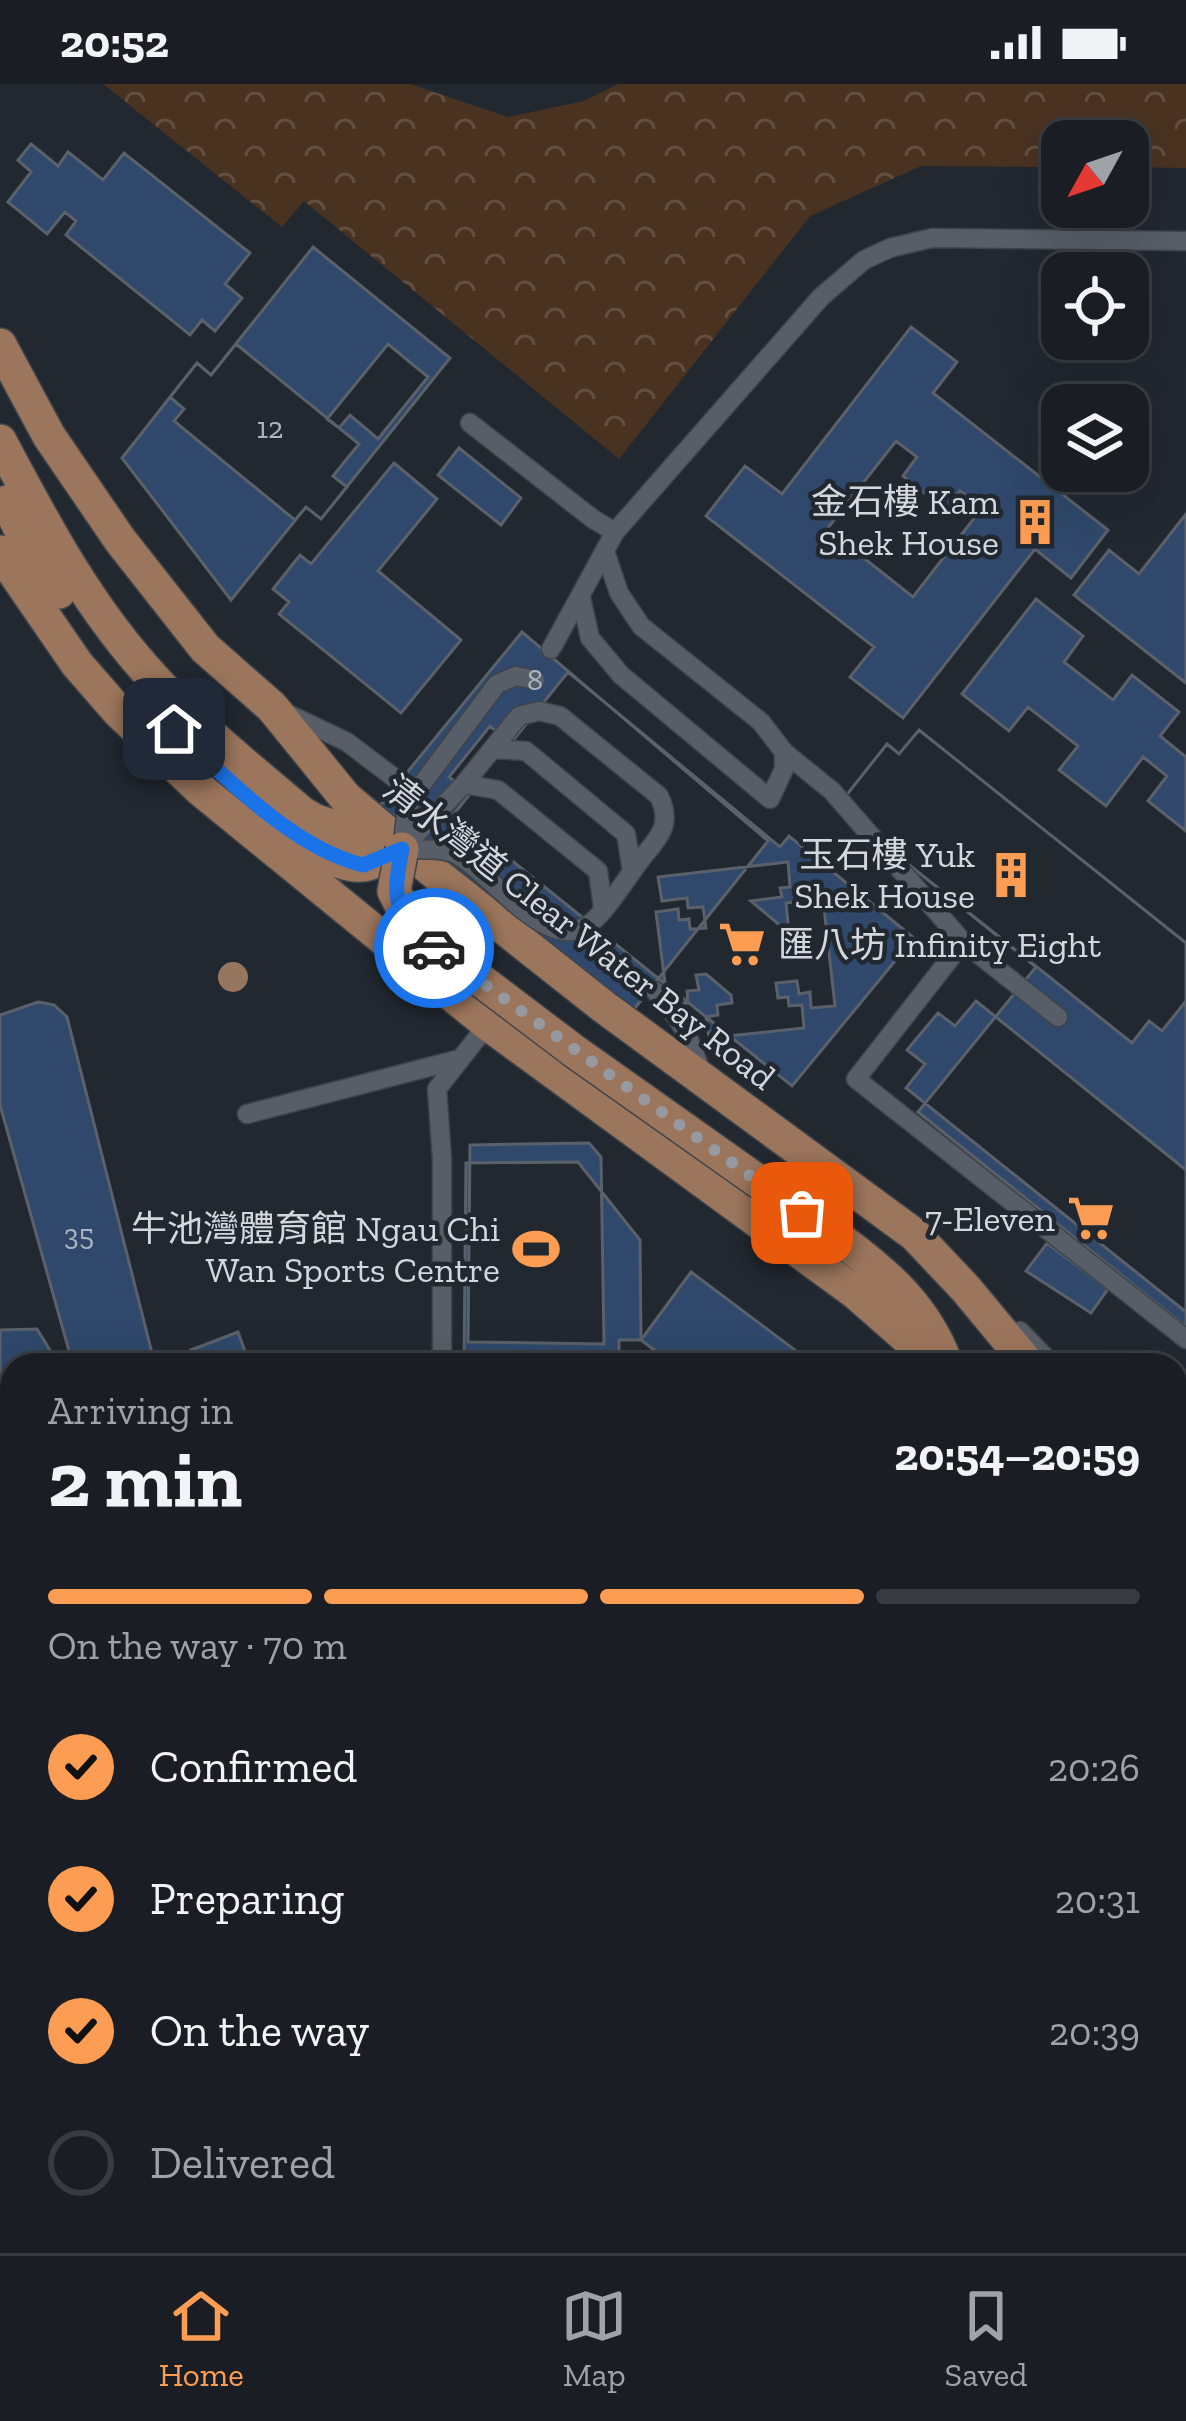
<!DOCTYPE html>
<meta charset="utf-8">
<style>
:root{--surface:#1a1e24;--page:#23272c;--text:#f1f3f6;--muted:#9fa2a6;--line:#383c41;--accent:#fc9d53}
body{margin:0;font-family:"Zilla Slab","Noto Sans TC",serif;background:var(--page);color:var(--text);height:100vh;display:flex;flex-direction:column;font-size:45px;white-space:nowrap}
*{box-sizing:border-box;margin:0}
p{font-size:39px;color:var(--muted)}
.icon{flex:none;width:66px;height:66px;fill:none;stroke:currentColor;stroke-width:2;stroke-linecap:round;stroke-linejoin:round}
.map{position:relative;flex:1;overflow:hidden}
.details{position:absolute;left:0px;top:1269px;width:1188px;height:900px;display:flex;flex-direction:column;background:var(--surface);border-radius:36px 36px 0 0;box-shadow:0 12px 48px #0002,0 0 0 3px var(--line)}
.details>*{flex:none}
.needle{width:78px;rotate:230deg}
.buttons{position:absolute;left:1041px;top:36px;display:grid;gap:24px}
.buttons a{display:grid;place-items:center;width:108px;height:108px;border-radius:24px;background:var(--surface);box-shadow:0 12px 48px #0002,0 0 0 3px var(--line);font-size:60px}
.pin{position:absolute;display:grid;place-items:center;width:102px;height:102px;color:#fff;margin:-51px;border-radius:24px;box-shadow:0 6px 18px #0006}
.courier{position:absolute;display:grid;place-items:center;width:120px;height:120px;margin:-60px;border:9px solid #1a73e8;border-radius:50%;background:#fff;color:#222;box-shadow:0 3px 15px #0007}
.overview em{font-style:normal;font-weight:700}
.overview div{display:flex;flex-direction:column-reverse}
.overview{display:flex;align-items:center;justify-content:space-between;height:204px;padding:0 48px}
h1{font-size:78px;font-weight:700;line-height:90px}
.bar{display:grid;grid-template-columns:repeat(4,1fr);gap:18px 12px;align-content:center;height:144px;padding:0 48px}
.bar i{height:15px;border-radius:9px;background:var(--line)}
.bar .selected{background:var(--accent)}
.bar p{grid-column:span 4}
ol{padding:0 48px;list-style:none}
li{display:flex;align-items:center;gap:36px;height:132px}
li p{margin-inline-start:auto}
li .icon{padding:12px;border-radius:50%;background:var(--accent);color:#111;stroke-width:4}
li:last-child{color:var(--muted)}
li i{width:66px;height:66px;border:6px solid var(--line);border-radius:50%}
.status{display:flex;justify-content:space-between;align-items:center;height:84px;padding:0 60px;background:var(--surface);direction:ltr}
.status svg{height:33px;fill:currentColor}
.dock{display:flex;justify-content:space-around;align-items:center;height:168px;border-top:3px solid var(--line);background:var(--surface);font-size:33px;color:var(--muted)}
.dock a{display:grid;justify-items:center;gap:6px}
.dock .selected{color:var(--accent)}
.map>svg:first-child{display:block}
</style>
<div class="status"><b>20:52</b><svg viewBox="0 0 49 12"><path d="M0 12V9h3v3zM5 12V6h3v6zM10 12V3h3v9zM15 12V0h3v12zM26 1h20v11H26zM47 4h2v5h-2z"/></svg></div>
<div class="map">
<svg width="1186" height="2169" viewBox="0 0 1186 2169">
<defs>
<pattern id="forest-crowns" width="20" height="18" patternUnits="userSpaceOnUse" patternTransform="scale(3)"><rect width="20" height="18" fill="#4a3221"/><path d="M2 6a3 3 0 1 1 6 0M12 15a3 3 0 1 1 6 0" fill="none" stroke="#634f41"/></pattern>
</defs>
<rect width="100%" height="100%" fill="#222830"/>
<path fill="url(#forest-crowns)" d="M103 0H410L508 33 584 17 618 0H1186V84L1128 83V57H1062V83L921 82 810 132 619 375 304 117 282 143Z"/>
<path fill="#2f486b" stroke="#5b616a" stroke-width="3" fill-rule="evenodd" d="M31 60 58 82 68 68 103 96 124 69 250 169 225 200 242 214 215 247 202 236 190 251 66 151 76 137 65 128 47 150 8 118 31 88 18 76Z
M313 163 450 274 321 435 306 423 231 516 122 374 197 279 211 291Z
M911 243 957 278 933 309 1108 446 1071 494 1035 465 903 634 850 593 874 563 706 432 745 382 782 410ZM896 357 917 373 903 392 946 426 960 407 982 424 913 513 827 445Z
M236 260 359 360 333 392 347 403 321 435 306 423 295 436 174 337 184 325 170 313 197 279 211 291Z
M388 260 428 293 378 355 350 331 339 344 327 335Z
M459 364 521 414 501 441 438 391Z
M394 379 437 415 378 487 461 556 401 629 279 530 289 518 273 505 300 471 311 480Z
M1186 430V599L1074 511 1109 466 1139 490Z
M1036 515 1083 552 1064 578 1113 616 1132 591 1179 628 1160 652 1186 673V747L1148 717 1167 692 1143 673 1106 722 1059 686 1078 662 1028 623 1009 647 962 610Z
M522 548 768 757 627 934 373 730Z
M568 588 780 763 789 752 914 854 792 1002 454 730 470 710 449 693 490 642 511 659Z
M919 646 1186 859V917L1162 947 1149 937 1132 959 837 723 887 660 899 670Z
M919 646 1186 859V1243L918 1028 1036 883 837 723 887 660 899 670Z
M788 778 790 803 780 804 782 813 751 817 789 849 786 819 797 818 796 809 822 806 835 922 811 924 810 908 799 910 797 897 776 899 778 914 788 913 789 922 802 921 804 944 709 954 706 933 718 931 717 921 732 919 731 911 706 890 696 891 699 906 687 907 688 919 668 922 656 828 678 825 679 836 689 835 690 845 706 844 703 823 688 824 687 814 662 817 658 793Z
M976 917 1186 1086V1228L906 1004 925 980 907 966 938 929 955 942Z
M38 918 54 921 67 933 155 1281H73L0 1021V931Z
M589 1059 601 1073 604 1260 468 1258 470 1061Z
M578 1078 640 1156 641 1256 674 1281H464L466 1079Z
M1047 1159 1108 1205 1091 1229 1026 1187Z
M691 1188 815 1281H674L641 1256Z
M37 1245 59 1281H12V1422H0V1246Z
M238 1248 250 1281H196L191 1266Z
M619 1256H641L674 1281H619Z
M12 1643V1789L0 1790V1644Z
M0 1798H12V2019L0 1812Z
M1176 1991 1186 1994V2169H1113L1117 2157H1176Z
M0 2117 12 2123 5 2142 12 2145V2157H38L52 2164 50 2169H0Z
M215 2157H316L311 2169H208Z
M486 2157H545V2169H486Z
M568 2157H627L628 2169H568Z
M670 2157H713L714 2169H670Z
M714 2157H757V2169H714Z"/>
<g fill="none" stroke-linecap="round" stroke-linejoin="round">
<path stroke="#3d424a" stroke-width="27" stroke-dasharray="27 14" stroke-linecap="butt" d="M468 2157 469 2169"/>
<defs>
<path id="service" d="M470 339 593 435 615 448
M605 467 619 509 641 542 761 638 784 668 832 707 963 858 1058 933
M581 514 590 554 621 591 770 715 784 685V668
M551 565 615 448 821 213 864 176 890 164 932 154 1186 157
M282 627 347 658 401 699
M963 858 856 995 1186 1255
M655 907C679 933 692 955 701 990
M247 1030 460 975
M1020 1247 1053 1281
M442 1281V1075L437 1005 488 940
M1176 1346 1186 1352
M1176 1395 1186 1403
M1176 1662 1186 1658
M0 2064 12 2068"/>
<path id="pedestrian" d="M648 2157V2169"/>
<path id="minor" d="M102 2169 108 2157"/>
<path id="primary" d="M0 261 49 352 120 456 205 564 272 623 345 713 442 795 604 923 915 1151 966 1205 1029 1281
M0 357C45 442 90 527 157 598 201 646 253 687 302 729L316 737 386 759
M7 418 30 465 59 508
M0 468 77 580 118 627 201 706 488 940 856 1209 938 1281
M277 734C298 752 334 785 364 781 376 779 391 770 402 765
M841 1156C888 1191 925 1223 946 1279
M1176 1464 1186 1476
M1176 1552 1186 1575
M1176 1719H1186
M1176 1887H1186"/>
<path id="trunk" d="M1176 1749 1186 1739
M1176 1832 1186 1820
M1176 1929 1186 1920
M876 2169 882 2157
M926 2169 933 2157
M982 2169 988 2157
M1027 2169 1033 2157"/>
</defs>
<use href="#service" stroke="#3f444a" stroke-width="21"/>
<use href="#pedestrian" stroke="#3f444a" stroke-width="30"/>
<use href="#minor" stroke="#3f444a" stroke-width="36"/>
<use href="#primary" stroke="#3f444a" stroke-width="36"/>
<use href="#trunk" stroke="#3f444a" stroke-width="36"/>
<use href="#service" stroke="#585e67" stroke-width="18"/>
<use href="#pedestrian" stroke="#585e67" stroke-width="27"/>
<use href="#minor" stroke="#585e67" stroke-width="33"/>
<use href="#primary" stroke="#9c765c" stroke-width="33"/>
<use href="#trunk" stroke="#b27e58" stroke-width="33"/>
<defs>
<path id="service-bridge" d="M539 627 560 632 659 712C671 737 663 749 646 769 630 788 607 828 588 841 546 870 491 788 457 771 443 763 418 766 402 765L464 700 519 632Z
M492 665 526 667 626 750 632 787
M464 700 498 706 598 787 603 824
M402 765 407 724 416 708 497 600 516 592 535 596"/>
<path id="primary-bridge" d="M402 765 394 807 413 845 574 967 841 1156"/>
</defs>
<use href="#service-bridge" stroke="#3f444a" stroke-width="21" stroke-linecap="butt"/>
<use href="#primary-bridge" stroke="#3f444a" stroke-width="36" stroke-linecap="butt"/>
<use href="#service-bridge" stroke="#585e67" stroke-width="18"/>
<use href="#primary-bridge" stroke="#9c765c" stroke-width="33"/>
</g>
<circle fill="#977660" cx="233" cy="893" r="15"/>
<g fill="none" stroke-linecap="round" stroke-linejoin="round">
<path stroke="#969aa0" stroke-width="12" stroke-dasharray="0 21.6" d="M434 864 802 1129"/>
<path stroke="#1a73e8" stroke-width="15" d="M174 645C225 693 293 764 363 781L402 765C392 817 393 828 434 864"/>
</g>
<defs>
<symbol id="building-bare" viewBox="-9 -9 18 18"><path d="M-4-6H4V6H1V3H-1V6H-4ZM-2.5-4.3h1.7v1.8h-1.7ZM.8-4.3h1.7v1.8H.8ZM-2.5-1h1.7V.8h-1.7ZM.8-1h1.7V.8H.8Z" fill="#fc9d53" stroke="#222830" stroke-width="2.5" paint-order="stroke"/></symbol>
<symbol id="supermarket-bare" viewBox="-9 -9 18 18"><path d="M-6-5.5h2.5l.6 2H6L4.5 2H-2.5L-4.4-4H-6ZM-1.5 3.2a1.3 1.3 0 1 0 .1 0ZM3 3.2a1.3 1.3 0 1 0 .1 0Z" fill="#fc9d53" stroke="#222830" stroke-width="2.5" paint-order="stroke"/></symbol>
<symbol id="stadium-bare" viewBox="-9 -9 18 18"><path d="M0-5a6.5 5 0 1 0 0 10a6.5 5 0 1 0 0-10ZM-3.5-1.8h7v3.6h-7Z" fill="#fc9d53" stroke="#222830" stroke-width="2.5" paint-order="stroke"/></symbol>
</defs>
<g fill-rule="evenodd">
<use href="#building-bare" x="1002" y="405" width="66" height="66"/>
<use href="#building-bare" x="978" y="758" width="66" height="66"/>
<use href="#supermarket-bare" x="709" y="827" width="66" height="66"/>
<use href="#supermarket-bare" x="1058" y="1101" width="66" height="66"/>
<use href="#stadium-bare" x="503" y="1132" width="66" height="66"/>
</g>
<g text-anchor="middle" stroke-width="9" stroke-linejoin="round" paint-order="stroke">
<g font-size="30" fill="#abb4c0">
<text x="270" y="354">12</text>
<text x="535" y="606">8</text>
<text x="79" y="1161">35</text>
</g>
<g font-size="36" fill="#d4d8dd" stroke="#222830" text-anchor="end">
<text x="999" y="430">金石樓 Kam<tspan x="999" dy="41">Shek House</tspan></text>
<text x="975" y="783">玉石樓 Yuk<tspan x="975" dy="41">Shek House</tspan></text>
<text x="778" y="873" text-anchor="start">匯八坊 Infinity Eight</text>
<text x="1055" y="1147">7-Eleven</text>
<text x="500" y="1157">牛池灣體育館 Ngau Chi<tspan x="500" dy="41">Wan Sports Centre</tspan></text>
</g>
<g font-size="36" fill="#d4d8dd" stroke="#222830">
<text transform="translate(580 848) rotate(38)" y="13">清水灣道 Clear Water Bay Road</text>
</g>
</g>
</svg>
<div class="buttons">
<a><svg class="needle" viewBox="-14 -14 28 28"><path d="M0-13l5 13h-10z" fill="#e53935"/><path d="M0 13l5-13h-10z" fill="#9fa2a6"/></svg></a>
<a><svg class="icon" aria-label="locate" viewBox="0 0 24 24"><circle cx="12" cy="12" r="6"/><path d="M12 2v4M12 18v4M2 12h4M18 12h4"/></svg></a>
<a><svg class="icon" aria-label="layers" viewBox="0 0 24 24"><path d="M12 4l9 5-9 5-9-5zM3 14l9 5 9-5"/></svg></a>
</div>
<div class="pin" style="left:802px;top:1129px;background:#ea580c"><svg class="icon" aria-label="bag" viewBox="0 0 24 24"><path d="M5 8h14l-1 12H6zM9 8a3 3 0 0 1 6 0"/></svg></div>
<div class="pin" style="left:174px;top:645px;background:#1f2937"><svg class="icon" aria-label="home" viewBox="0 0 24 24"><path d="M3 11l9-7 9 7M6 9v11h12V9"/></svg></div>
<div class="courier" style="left:434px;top:864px"><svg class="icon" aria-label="car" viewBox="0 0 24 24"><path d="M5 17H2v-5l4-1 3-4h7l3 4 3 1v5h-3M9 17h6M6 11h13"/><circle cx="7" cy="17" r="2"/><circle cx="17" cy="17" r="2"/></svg></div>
<section class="details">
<div class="overview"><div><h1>2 min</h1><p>Arriving in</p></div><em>20:54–20:59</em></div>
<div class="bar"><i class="selected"></i><i class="selected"></i><i class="selected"></i><i></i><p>On the way · 70 m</p></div>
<ol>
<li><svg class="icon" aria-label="check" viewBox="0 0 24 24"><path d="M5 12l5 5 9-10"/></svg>Confirmed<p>20:26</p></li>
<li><svg class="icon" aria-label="check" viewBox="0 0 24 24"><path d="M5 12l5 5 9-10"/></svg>Preparing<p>20:31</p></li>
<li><svg class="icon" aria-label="check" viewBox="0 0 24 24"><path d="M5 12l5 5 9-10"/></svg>On the way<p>20:39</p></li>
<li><i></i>Delivered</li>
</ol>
</section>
</div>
<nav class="dock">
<a class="selected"><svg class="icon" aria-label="home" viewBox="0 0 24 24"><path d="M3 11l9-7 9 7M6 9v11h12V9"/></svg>Home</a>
<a><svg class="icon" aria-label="map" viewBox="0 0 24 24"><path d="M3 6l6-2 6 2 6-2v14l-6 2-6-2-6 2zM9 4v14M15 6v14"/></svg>Map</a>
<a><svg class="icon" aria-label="saved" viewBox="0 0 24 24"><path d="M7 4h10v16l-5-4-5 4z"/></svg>Saved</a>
</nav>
